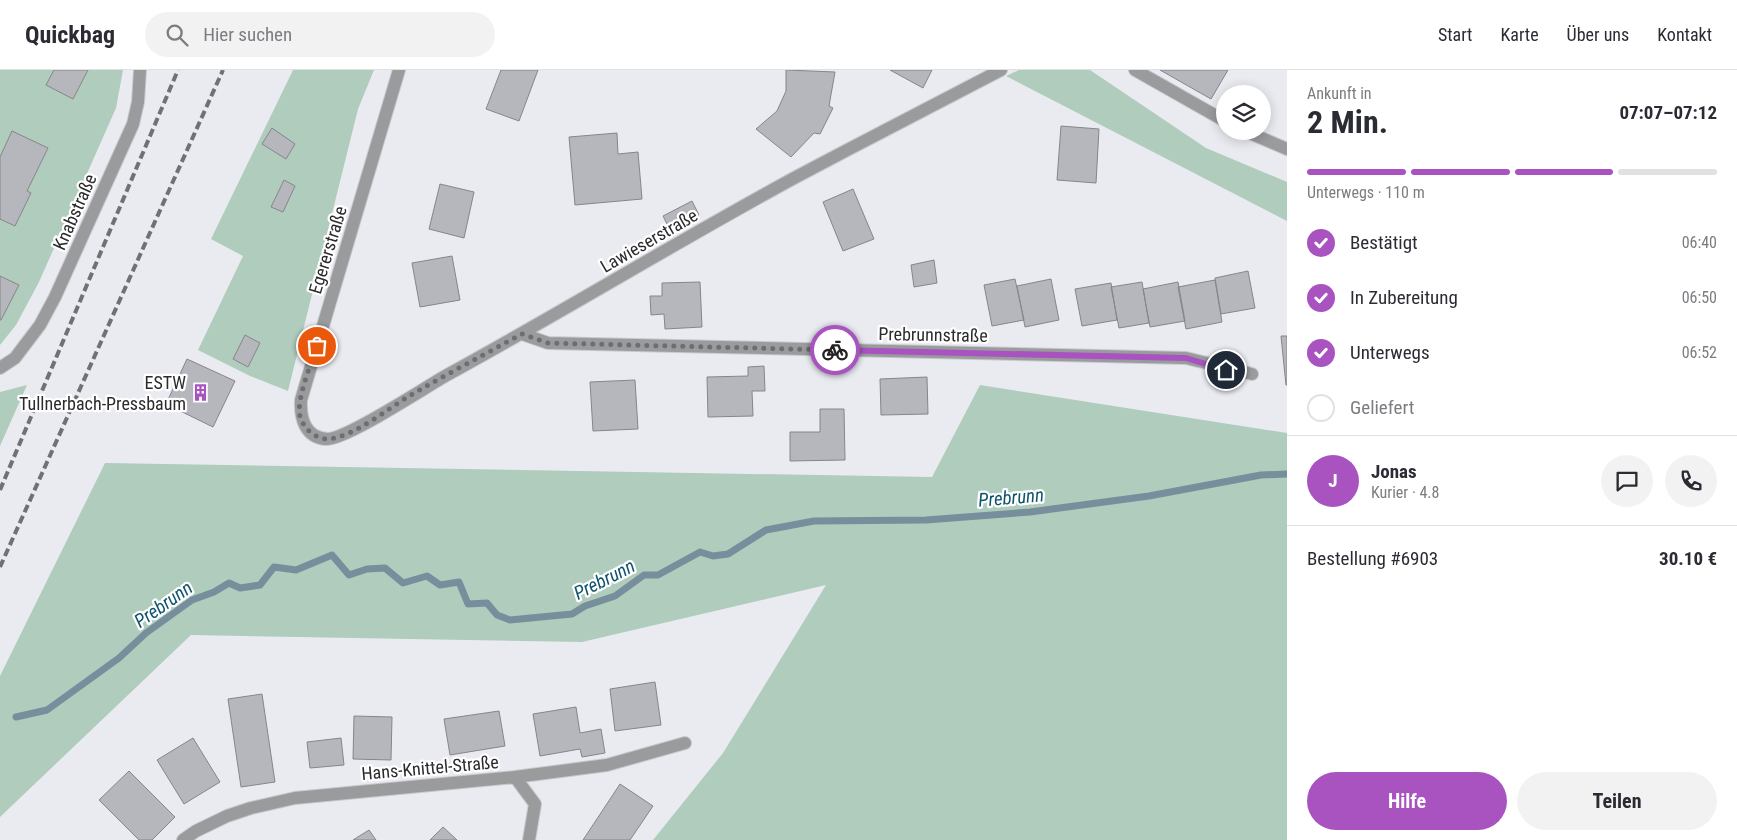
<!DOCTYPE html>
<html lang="de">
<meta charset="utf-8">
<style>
:root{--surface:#fff;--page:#f2f2f3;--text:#2b2b33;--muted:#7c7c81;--line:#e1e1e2;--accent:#a953c1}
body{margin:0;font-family:"Roboto Condensed",sans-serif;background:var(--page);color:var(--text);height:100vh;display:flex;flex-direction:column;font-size:19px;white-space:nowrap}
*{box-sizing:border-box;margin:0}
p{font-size:16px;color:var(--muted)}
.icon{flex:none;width:28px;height:28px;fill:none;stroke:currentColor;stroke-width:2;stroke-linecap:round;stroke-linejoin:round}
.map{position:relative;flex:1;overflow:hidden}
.sheet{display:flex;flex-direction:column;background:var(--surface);width:450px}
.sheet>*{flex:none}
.buttons{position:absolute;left:1216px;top:15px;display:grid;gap:10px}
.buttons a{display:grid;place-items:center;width:55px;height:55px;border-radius:50%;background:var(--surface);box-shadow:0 2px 12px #0003;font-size:25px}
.pin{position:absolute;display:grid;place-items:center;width:42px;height:42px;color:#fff;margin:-21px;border:2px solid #fff;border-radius:50%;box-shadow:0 1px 5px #0007}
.courier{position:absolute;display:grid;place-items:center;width:50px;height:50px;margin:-25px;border:4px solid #a953c1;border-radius:50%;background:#fff;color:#222;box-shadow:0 1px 6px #0007}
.headline em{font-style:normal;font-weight:700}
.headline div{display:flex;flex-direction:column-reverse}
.headline{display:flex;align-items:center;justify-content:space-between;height:85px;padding:0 20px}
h1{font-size:32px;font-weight:700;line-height:38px}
.bar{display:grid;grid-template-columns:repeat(4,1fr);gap:8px 5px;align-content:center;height:60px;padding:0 20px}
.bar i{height:6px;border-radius:4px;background:var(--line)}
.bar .selected{background:var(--accent)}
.bar p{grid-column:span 4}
.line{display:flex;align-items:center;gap:12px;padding:0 20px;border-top:1px solid var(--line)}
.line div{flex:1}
.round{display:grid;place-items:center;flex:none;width:52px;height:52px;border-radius:26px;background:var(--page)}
ol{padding:0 20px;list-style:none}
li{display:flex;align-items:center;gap:15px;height:55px}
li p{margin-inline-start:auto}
li .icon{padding:5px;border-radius:50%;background:var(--accent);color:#fff;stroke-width:4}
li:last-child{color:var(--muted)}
li i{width:28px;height:28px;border:2px solid var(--line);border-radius:50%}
.cta{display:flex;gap:10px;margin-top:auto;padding:10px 20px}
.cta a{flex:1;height:58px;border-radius:30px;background:var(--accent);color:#fff;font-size:20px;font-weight:700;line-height:58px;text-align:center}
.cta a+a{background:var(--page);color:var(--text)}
header{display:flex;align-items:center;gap:30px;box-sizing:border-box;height:70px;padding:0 25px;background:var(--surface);border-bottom:1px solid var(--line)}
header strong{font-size:24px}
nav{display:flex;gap:28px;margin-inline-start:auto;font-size:18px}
.search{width:350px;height:45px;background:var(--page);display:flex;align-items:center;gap:12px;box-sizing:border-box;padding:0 18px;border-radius:28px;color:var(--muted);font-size:19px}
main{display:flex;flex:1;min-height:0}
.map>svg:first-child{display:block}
</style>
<header>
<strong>Quickbag</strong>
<div class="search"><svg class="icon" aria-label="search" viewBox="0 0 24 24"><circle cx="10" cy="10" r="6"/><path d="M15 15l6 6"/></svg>Hier suchen</div>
<nav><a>Start</a><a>Karte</a><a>Über uns</a><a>Kontakt</a></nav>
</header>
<main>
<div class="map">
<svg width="1287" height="770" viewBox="0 0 1287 770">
<rect width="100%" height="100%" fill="#eaebf1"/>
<path fill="#b0ccbc" d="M0 0H123L116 38 39 212 16 255 0 275Z
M293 0H374L358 39 288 321 250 306 198 280 243 186 211 169Z
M1019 0H1090L1206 78 1287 112V151L1006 6Z
M27 315 0 376V322Z
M980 315 1287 363V770H653L723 683 826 515 582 572 191 565 0 747V606L105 393 932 407Z"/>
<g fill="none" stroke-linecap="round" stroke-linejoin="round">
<path stroke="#778f9d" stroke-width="7" d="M16 647 47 640 119 588 146 563 192 530 214 522 229 513 240 518 260 515 274 497 296 500 332 485 349 505 367 499 385 498 403 513 427 506 440 515 459 512 468 534 487 533 497 545 510 550 572 544 585 536 615 526 644 505H658L700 482 713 486 728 484 766 460 814 451 926 450 1030 442 1149 426 1261 405 1287 404"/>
</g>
<path fill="#b5b7bc" stroke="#85868b" d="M54 0H88L73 29 46 15Z
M501 0H538L519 51 486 39Z
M786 0 835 2 829 36 833 38 820 64 814 63 791 87 756 59 777 41 786 21Z
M890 0H932L923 18Z
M1160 0H1228L1211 29Z
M1061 56 1099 59 1096 113 1057 110Z
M272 58 295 74 286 89 262 74Z
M12 61 48 78 27 121 31 123 15 156 0 149V87Z
M617 63 618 84 638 82 642 129 575 135 569 67Z
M284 110 295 116 283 142 271 137Z
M440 114 474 122 464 168 429 159Z
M853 119 874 169 843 181 823 132Z
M692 131 699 145 670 160 663 146Z
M452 186 460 230 420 237 412 193Z
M934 190 937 213 914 217 911 195Z
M1248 201 1255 238 1221 244 1215 208Z
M0 206 19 215 1 250H0Z
M1015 209 1024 250 992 256 984 215Z
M1051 209 1059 250 1025 257 1017 216Z
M1215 210 1222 252 1186 259 1178 217Z
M700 212 702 257 665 259 664 244 651 245 650 226H662V213Z
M1142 212 1149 253 1119 258 1111 217Z
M1178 212 1185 251 1150 257 1143 219Z
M1111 213 1117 250 1082 256 1075 219Z
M245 265 260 273 248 297 233 289Z
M1281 266H1287V315H1286Z
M187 289 235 311 213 357 166 334Z
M764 296 765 321H752L753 346 708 347 707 307 748 306V297Z
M927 307 928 344 881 345 880 309Z
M635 310 638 359 593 361 590 312Z
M820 339H844L845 390 790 391V362H820Z
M655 612 661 655 615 661 610 619Z
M262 624 275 712 241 717 228 629Z
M576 637 580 663 601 659 605 683 582 687 580 679 540 686 533 644Z
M499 641 505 676 450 685 444 649Z
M354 646 392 647 391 690 353 689Z
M193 668 220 712 184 734 157 690Z
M341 668 344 695 310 698 307 672Z
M129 701 175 747 152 770H139L99 730Z
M620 714 653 736 630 770H583Z
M443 757 457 770H430Z
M369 760 376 770H353Z"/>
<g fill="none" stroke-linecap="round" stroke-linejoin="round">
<defs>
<path id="minor" d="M399 0 301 330C300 348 305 368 327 369 347 369 424 318 447 305 564 241 678 171 796 107 864 71 932 36 1001 0
M1135 0 1225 51
M1245 61 1287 79
M522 264 548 273 1186 288 1252 304
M0 298 15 288 40 255 55 227 133 54 138 32 140 0
M515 707 535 734 529 770
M183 770 196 761 227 746 251 738 295 728 515 707 607 695 685 673"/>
</defs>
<use href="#minor" stroke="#c8c8ce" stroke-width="14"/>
<use href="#minor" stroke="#9a9b9d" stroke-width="12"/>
<path stroke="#717175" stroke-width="4" stroke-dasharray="8 4" stroke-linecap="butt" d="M0 420 178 0
M0 497 223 0"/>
</g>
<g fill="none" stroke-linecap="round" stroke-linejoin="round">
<path stroke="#6e6e72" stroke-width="5" stroke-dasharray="0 9" d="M317 276C312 292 296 329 300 346 304 359 314 368 327 369 351 369 390 337 411 325 447 304 485 284 522 264L548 273 835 280"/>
<path stroke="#a953c1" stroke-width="6" d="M835 280 1186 288 1226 300"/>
</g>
<defs>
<symbol id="building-bare" viewBox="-9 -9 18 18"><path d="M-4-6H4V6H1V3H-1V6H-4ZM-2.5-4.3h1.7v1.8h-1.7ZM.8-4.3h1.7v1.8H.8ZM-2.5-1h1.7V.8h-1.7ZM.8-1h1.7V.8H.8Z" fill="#a953c1" stroke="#fff" stroke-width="2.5" paint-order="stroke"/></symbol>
</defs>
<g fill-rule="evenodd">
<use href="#building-bare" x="188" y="310" width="25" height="25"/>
</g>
<g text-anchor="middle" stroke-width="4.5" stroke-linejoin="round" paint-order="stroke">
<g font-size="18" fill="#2b2b2d" stroke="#fff">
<text transform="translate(75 142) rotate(-66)" y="6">Knabstraße</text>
<text transform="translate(649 171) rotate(-30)" y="6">Lawieserstraße</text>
<text transform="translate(328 180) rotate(-73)" y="6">Egererstraße</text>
<text transform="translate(933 265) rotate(1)" y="6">Prebrunnstraße</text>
<text transform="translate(430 698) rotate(-5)" y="6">Hans-Knittel-Straße</text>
</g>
<g font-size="18" fill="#2b2b2d" stroke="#fff" text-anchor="end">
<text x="186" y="319">ESTW<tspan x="186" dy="21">Tullnerbach-Pressbaum</tspan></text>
</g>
<g font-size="19" font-style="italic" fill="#10536e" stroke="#fff">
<text transform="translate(1011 427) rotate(-5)" y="7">Prebrunn</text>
<text transform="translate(604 509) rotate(-27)" y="7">Prebrunn</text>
<text transform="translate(163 534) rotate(-35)" y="7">Prebrunn</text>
</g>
</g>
</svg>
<div class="buttons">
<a><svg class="icon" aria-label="layers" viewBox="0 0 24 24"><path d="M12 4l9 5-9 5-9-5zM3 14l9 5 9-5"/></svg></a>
</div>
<div class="pin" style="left:317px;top:276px;background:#ea580c"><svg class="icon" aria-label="bag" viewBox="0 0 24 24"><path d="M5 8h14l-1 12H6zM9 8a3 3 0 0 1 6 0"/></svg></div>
<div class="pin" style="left:1226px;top:300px;background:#1f2937"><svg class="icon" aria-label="home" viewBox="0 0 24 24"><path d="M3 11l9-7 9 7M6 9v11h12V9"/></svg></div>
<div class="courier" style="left:835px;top:280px"><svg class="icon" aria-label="bike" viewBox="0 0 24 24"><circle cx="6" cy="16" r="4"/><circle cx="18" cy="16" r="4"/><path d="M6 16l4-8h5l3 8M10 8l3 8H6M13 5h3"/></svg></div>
</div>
<section class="sheet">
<div class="headline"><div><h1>2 Min.</h1><p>Ankunft in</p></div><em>07:07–07:12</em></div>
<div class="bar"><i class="selected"></i><i class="selected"></i><i class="selected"></i><i></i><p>Unterwegs · 110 m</p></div>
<ol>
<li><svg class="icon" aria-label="check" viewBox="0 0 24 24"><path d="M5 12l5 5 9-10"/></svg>Bestätigt<p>06:40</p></li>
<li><svg class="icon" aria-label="check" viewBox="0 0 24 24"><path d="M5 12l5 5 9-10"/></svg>In Zubereitung<p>06:50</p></li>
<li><svg class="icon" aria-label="check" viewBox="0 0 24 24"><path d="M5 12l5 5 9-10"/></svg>Unterwegs<p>06:52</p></li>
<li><i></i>Geliefert</li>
</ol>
<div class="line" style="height:90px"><b class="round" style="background:var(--accent);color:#fff">J</b><div><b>Jonas</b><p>Kurier · 4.8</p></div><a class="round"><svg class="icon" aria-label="chat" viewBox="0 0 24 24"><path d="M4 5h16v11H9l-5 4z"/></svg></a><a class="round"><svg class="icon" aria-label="phone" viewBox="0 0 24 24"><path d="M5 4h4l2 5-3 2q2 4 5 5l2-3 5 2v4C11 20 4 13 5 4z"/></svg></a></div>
<div class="line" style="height:65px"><div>Bestellung #6903</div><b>30.10 €</b></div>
<div class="cta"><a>Hilfe</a><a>Teilen</a></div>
</section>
</main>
